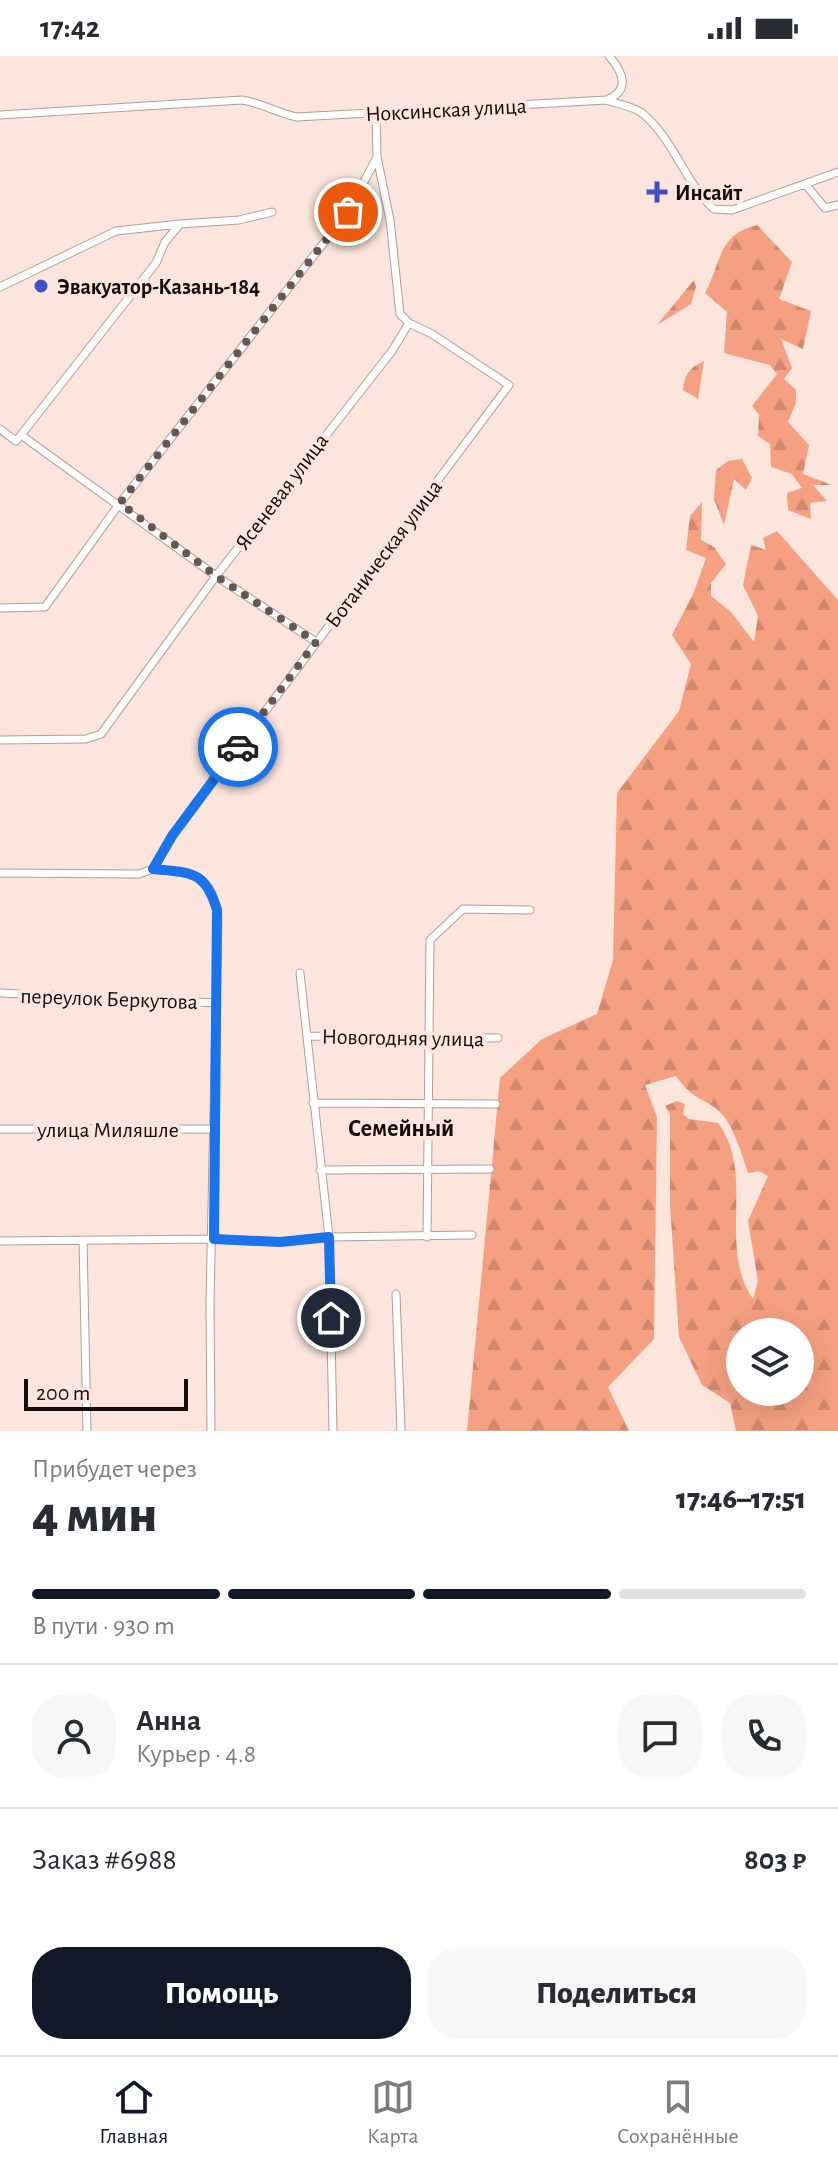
<!DOCTYPE html>
<html lang="ru">
<meta charset="utf-8">
<style>
:root{--surface:#fff;--page:#f7f7f7;--text:#2b2b33;--muted:#7c7c81;--line:#e1e1e2;--accent:#111827}
body{margin:0;font-family:"Alegreya Sans",sans-serif;background:var(--page);color:var(--text);height:100vh;display:flex;flex-direction:column;font-size:30px;white-space:nowrap}
*{box-sizing:border-box;margin:0}
p{font-size:26px;color:var(--muted)}
.icon{flex:none;width:44px;height:44px;fill:none;stroke:currentColor;stroke-width:2;stroke-linecap:round;stroke-linejoin:round}
.map{position:relative;height:1375px;overflow:hidden}
.details{display:flex;flex-direction:column;background:var(--surface);flex:1}
.details>*{flex:none}
.fabs{position:absolute;left:726px;top:1262px;display:grid;gap:16px}
.fabs a{display:grid;place-items:center;width:88px;height:88px;border-radius:50%;background:var(--surface);box-shadow:0 8px 32px #0002;font-size:40px}
.scale{position:absolute;left:24px;bottom:20px;width:164px;box-sizing:border-box;padding-left:8px;border:4px solid #130c09;border-top:0;font-size:22px;line-height:28px;white-space:nowrap;color:#130c09;-webkit-text-stroke:6px #fbe5dc;paint-order:stroke}
.pin{position:absolute;display:grid;place-items:center;width:68px;height:68px;color:#fff;margin:-34px;border:4px solid #fff;border-radius:50%;box-shadow:0 2px 8px #0007}
.courier{position:absolute;display:grid;place-items:center;width:80px;height:80px;margin:-40px;border:6px solid #1a73e8;border-radius:50%;background:#fff;color:#222;box-shadow:0 2px 10px #0007}
.overview em{font-style:normal;font-weight:800}
.overview div{display:flex;flex-direction:column-reverse}
.overview{display:flex;align-items:center;justify-content:space-between;height:136px;padding:0 32px}
h1{font-size:52px;font-weight:800;line-height:60px}
.bar{display:grid;grid-template-columns:repeat(4,1fr);gap:12px 8px;align-content:center;height:96px;padding:0 32px}
.bar i{height:10px;border-radius:6px;background:var(--line)}
.bar .on{background:var(--accent)}
.bar p{grid-column:span 4}
.line{display:flex;align-items:center;gap:20px;padding:0 32px;border-top:2px solid var(--line)}
.line div{flex:1}
.round{display:grid;place-items:center;flex:none;width:84px;height:84px;border-radius:32px;background:var(--page)}
.button{display:flex;gap:16px;margin-top:auto;padding:16px 32px}
.button a{flex:1;height:92px;border-radius:32px;background:var(--accent);color:#fff;font-size:32px;font-weight:800;line-height:92px;text-align:center}
.button a+a{background:var(--page);color:var(--text)}
.status{display:flex;justify-content:space-between;align-items:center;height:56px;padding:0 40px;background:var(--surface);direction:ltr}
.status svg{height:22px;fill:currentColor}
.dock{display:flex;justify-content:space-around;align-items:center;height:112px;border-top:2px solid var(--line);background:var(--surface);font-size:22px;color:var(--muted)}
.dock a{display:grid;justify-items:center;gap:4px}
.dock .on{color:var(--accent)}
.map>svg:first-child{display:block}
</style>
<div class="status"><b>17:42</b><svg viewBox="0 0 49 12"><path d="M0 12V9h3v3zM5 12V6h3v6zM10 12V3h3v9zM15 12V0h3v12zM26 1h20v11H26zM47 4h2v5h-2z"/></svg></div>
<div class="map">
<svg width="838" height="1375" viewBox="0 0 838 1375">
<defs>
<pattern id="forest-firs" width="22" height="20" patternUnits="userSpaceOnUse" patternTransform="scale(2)"><rect width="22" height="20" fill="#f4a081"/><path d="M5 1l3.5 6h-7zM16 11l3.5 6h-7z" fill="#d0896e"/></pattern>
</defs>
<rect width="100%" height="100%" fill="#fbe5dc"/>
<path fill="url(#forest-firs)" fill-rule="evenodd" d="M757 169 792 206 779 243 811 255 803 293 781 283 792 312 784 323 796 334V347L788 366 809 389 803 418 832 429H813L827 445 810 447 811 463 788 454 787 437 802 432 792 418 771 411 770 388 758 380 759 359 752 350 777 318 770 309 724 297 727 256 705 237C722 206 717 179 757 169Z
M694 224 696 231 691 248 657 269Z
M704 305 698 343 683 334C685 318 689 312 704 305Z
M742 403 752 422 746 434 734 423 724 469 714 443 716 414 728 405Z
M702 446 701 484 714 491 726 508 711 527V540L731 556 754 586 758 560 743 529 751 489 766 494 763 482 777 475 838 544V1375H736L730 1347 702 1329 679 1281 670 1149V1058L665 1050 677 1045 685 1048 683 1058 689 1063 718 1067C756 1117 717 1191 753 1243L758 1225 748 1165 768 1120 759 1115 748 1117C742 1099 734 1071 721 1057 704 1041 693 1045 676 1020L645 1029 657 1061 654 1283 608 1331 629 1375H467L500 1022 542 983 597 958 613 904 617 737 679 655 691 608 672 579 694 536 706 502 686 494 690 460ZM740 1276H800V1336H740Z"/>
<g fill="none" stroke-linecap="round" stroke-linejoin="round">
<defs>
<path id="minor" d="M606 44C631 35 623 16 609 0
M0 59 242 44C262 47 277 57 297 61L606 44C617 48 633 50 642 57 674 83 684 126 714 153L732 154 838 116
M805 128 825 152 838 149
M0 231 116 175 180 168
M0 373 16 385 21 379 216 520 316 586
M21 379 156 207 165 186 180 168 239 164 272 156
M0 552 45 551 120 447 348 156 377 101 376 57
M0 684 86 683 101 678 216 520 392 295 409 267
M153 813C192 817 213 817 218 862L210 1247 211 1375
M0 817 139 818 153 813 172 780 509 329 432 278 409 267 400 258 390 164 377 101
M300 917 329 1181 472 1179
M0 937 217 947
M309 980 498 982
M313 1047 496 1048
M0 1073H215
M320 1114 490 1113
M427 1181 430 884 463 853 530 854
M83 1184 87 1375
M0 1185 214 1183 280 1186 329 1181 333 1375
M396 1238 401 1375"/>
</defs>
<use href="#minor" stroke="#b39e96" stroke-width="9"/>
<use href="#minor" stroke="#fff" stroke-width="7"/>
</g>
<g fill="none" stroke-linecap="round" stroke-linejoin="round">
<path stroke="#645853" stroke-width="8" stroke-dasharray="0 14.4" d="M238 691 316 586 216 520 120 447 348 156"/>
<path stroke="#1a73e8" stroke-width="10" d="M238 691 172 780 153 813C191 817 205 814 217 854L214 1183 280 1186 329 1181 331 1262"/>
</g>
<g fill="#3f51c5" stroke="#fbe5dc" stroke-width="3">
<path d="M653 124h8v8h8v8h-8v8h-8v-8h-8v-8h8z"/>
<circle cx="41" cy="230" r="8"/>
</g>
<g text-anchor="middle" stroke-width="8" stroke-linejoin="round" paint-order="stroke">
<g font-size="22" fill="#130c09" stroke="#fbe5dc">
<text transform="translate(446 53) rotate(-3)" y="8">Ноксинская улица</text>
<text transform="translate(281 435) rotate(-53)" y="8">Ясеневая улица</text>
<text transform="translate(383 497) rotate(-53)" y="8">Ботаническая улица</text>
<text transform="translate(109 942) rotate(2)" y="8">переулок Беркутова</text>
<text transform="translate(403 981) rotate(1)" y="8">Новогодняя улица</text>
<text x="108" y="1081">улица Миляшле</text>
</g>
<g font-size="22" font-weight="bold" fill="#130c09" stroke="#fbe5dc" text-anchor="start">
<text x="675" y="144">Инсайт</text>
<text x="57" y="238">Эвакуатор-Казань-184</text>
</g>
<g font-size="24" font-weight="bold" fill="#130c09" stroke="#fbe5dc">
<text x="401" y="1080">Семейный</text>
</g>
</g>
</svg>
<div class="fabs">
<a><svg class="icon" aria-label="layers" viewBox="0 0 24 24"><path d="M12 4l9 5-9 5-9-5zM3 14l9 5 9-5"/></svg></a>
</div>
<div class="scale">200 m</div>
<div class="pin" style="left:348px;top:156px;background:#ea580c"><svg class="icon" aria-label="bag" viewBox="0 0 24 24"><path d="M5 8h14l-1 12H6zM9 8a3 3 0 0 1 6 0"/></svg></div>
<div class="pin" style="left:331px;top:1262px;background:#1f2937"><svg class="icon" aria-label="home" viewBox="0 0 24 24"><path d="M3 11l9-7 9 7M6 9v11h12V9"/></svg></div>
<div class="courier" style="left:238px;top:691px"><svg class="icon" aria-label="car" viewBox="0 0 24 24"><path d="M5 17H2v-5l4-1 3-4h7l3 4 3 1v5h-3M9 17h6M6 11h13"/><circle cx="7" cy="17" r="2"/><circle cx="17" cy="17" r="2"/></svg></div>
</div>
<section class="details">
<div class="overview"><div><h1>4 мин</h1><p>Прибудет через</p></div><em>17:46–17:51</em></div>
<div class="bar"><i class="on"></i><i class="on"></i><i class="on"></i><i></i><p>В пути · 930 m</p></div>
<div class="line" style="height:144px"><a class="round"><svg class="icon" aria-label="person" viewBox="0 0 24 24"><circle cx="12" cy="8" r="4"/><path d="M4 21q1-7 8-7t8 7"/></svg></a><div><b>Анна</b><p>Курьер · 4.8</p></div><a class="round"><svg class="icon" aria-label="chat" viewBox="0 0 24 24"><path d="M4 5h16v11H9l-5 4z"/></svg></a><a class="round"><svg class="icon" aria-label="phone" viewBox="0 0 24 24"><path d="M5 4h4l2 5-3 2q2 4 5 5l2-3 5 2v4C11 20 4 13 5 4z"/></svg></a></div>
<div class="line" style="height:104px"><div>Заказ #6988</div><b>803 ₽</b></div>
<div class="button"><a>Помощь</a><a>Поделиться</a></div>
</section>
<nav class="dock">
<a class="on"><svg class="icon" aria-label="home" viewBox="0 0 24 24"><path d="M3 11l9-7 9 7M6 9v11h12V9"/></svg>Главная</a>
<a><svg class="icon" aria-label="map" viewBox="0 0 24 24"><path d="M3 6l6-2 6 2 6-2v14l-6 2-6-2-6 2zM9 4v14M15 6v14"/></svg>Карта</a>
<a><svg class="icon" aria-label="saved" viewBox="0 0 24 24"><path d="M7 4h10v16l-5-4-5 4z"/></svg>Сохранённые</a>
</nav>
